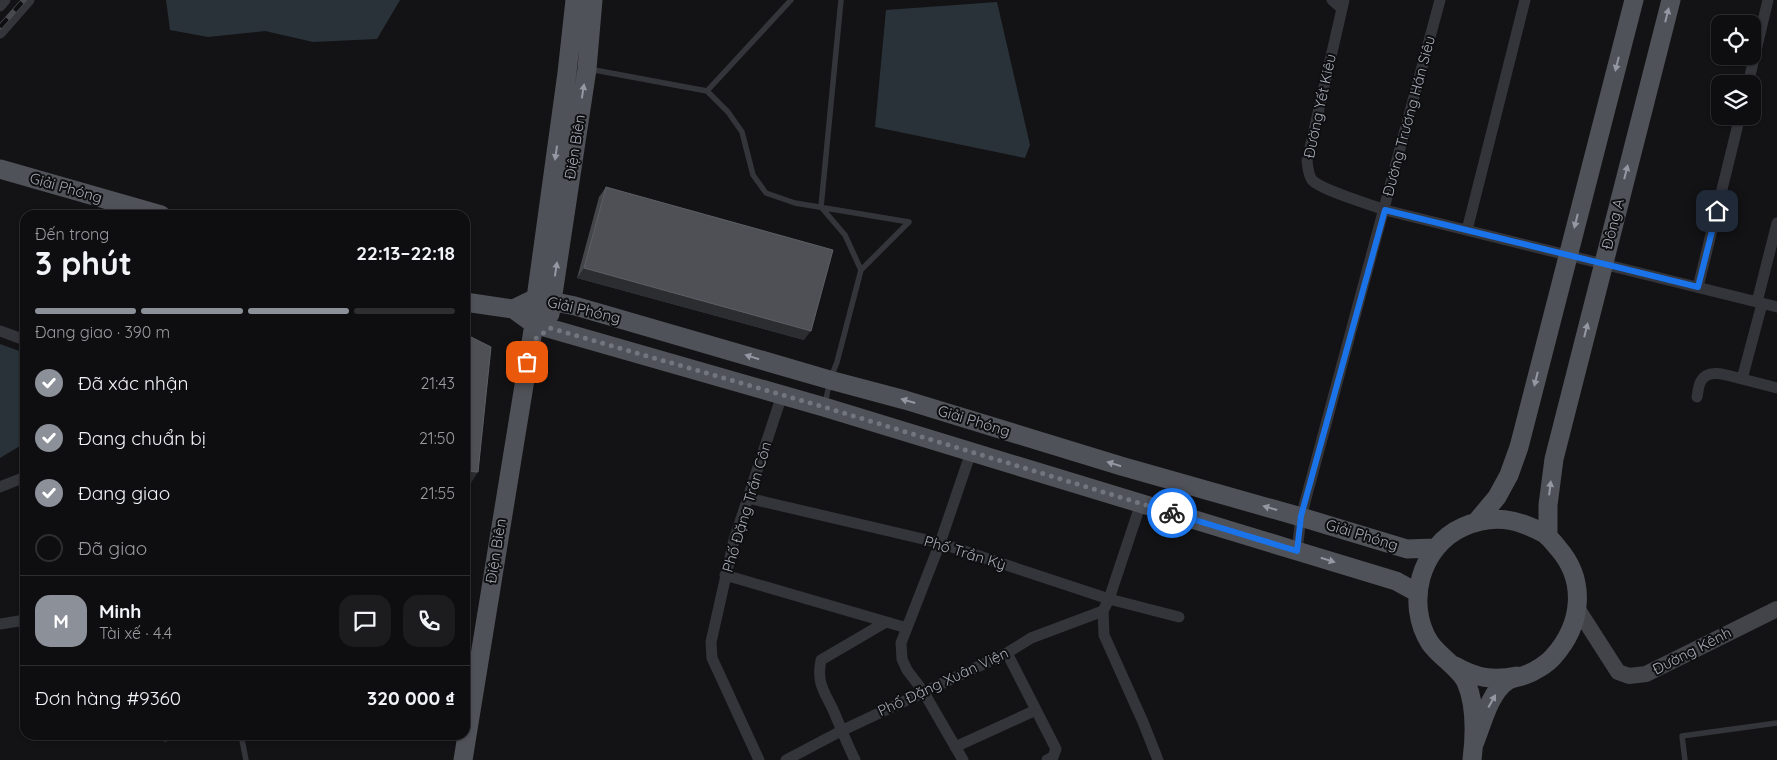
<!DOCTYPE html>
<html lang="vi">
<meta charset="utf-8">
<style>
:root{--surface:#0e0e10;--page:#1c1c1e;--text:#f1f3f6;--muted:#9b9c9f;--line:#2e2e30;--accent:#8c9099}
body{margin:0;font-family:Quicksand,sans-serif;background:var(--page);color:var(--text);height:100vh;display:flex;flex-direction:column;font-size:19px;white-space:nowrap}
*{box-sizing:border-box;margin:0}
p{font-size:16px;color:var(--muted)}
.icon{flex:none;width:28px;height:28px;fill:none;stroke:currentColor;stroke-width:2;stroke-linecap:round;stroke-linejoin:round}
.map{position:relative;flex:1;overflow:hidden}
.panel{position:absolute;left:20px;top:210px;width:450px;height:530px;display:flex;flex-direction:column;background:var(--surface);border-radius:15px;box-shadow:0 1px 4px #0004,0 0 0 1px var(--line)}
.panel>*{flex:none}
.controls{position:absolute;left:1711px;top:15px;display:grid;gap:10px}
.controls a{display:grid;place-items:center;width:50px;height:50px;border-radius:10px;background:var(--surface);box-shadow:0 1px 4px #0004,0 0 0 1px var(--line);font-size:25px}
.pin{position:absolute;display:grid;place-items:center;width:42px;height:42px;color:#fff;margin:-21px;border-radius:10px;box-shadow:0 2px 8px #0006}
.courier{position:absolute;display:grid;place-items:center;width:50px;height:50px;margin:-25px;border:4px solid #1a73e8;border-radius:50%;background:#fff;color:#222;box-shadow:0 1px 6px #0007}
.overview em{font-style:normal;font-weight:700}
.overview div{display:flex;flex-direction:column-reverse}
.overview{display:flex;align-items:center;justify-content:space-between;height:85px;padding:0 15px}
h1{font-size:32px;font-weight:700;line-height:38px}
.bar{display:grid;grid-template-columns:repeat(4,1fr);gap:8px 5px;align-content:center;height:60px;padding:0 15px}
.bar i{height:6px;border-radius:4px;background:var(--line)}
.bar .active{background:var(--accent)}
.bar p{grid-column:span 4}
.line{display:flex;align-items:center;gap:12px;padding:0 15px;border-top:1px solid var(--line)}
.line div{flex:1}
.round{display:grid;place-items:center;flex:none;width:52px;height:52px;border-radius:15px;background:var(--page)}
ol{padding:0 15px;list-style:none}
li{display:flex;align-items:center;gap:15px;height:55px}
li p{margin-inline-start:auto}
li .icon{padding:5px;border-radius:50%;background:var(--accent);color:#fff;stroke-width:4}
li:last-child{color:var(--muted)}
li i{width:28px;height:28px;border:2px solid var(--line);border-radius:50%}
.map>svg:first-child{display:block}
</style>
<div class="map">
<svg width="1777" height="760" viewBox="0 0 1777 760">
<rect width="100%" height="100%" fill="#131315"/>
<path fill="#293239" d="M166 0H400L377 39 313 42 265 31 208 37 170 30Z
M997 2 1030 145 1025 158 875 127 886 10Z
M0 344 25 353V443L0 458Z"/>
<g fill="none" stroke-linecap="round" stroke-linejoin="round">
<path stroke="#34353a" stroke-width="5.5" d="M841 0 821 207 845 235 861 270
M589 69 707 91 728 112 742 132 753 175 766 193 795 203 909 222 861 270 837 362 830 380 825 404
M707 91 791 0
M241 735 246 760
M165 739 179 735
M1685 760 1682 736 1777 723"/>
<path stroke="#34353a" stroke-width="11" d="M1332 0 1341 8
M1344 0 1307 161C1308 168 1308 174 1312 180 1321 190 1369 204 1385 210L1777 307
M0 6 5 0
M0 33 29 0
M1748 84 1768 0
M1467 230 1525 0
M1698 287 1740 116
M1757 302 1777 223
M0 331 25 340
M1742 379 1777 388
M1697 397C1698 393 1698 386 1701 381 1708 367 1730 376 1742 379L1762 304
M0 487 25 477
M748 498 940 543 1109 599 1179 617
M1141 503 1109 599 1103 611 1104 635 1143 722 1158 760
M1297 551 1301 517 1440 0
M725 575 907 628
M0 624 25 620
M1007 653 1056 749 1053 757 1047 760
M955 747 1036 710
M759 760 712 658 711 642 734 540 782 395
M786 760 841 731 1007 653 1031 638 1103 611
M855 760C847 744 841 728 834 712 825 692 816 684 821 660L886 622
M963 760 923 691 907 670 902 659 901 643 940 543 971 452"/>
<path stroke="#42444a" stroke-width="16" d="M1577 608 1618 672 1629 676 1646 674 1777 609"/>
<path stroke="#505259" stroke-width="19" d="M0 169 161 215
M465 302 513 309 534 324 824 407 1297 551 1396 581 1418 593
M513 309 536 298 575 306 830 380 905 400 1121 466 1301 517 1407 549 1435 548
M550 314 587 69 593 0
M1477 521 1497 497 1509 475 1519 447 1634 0
M1548 537V505L1554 459 1671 0
M1455 666C1476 678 1493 681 1517 676
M463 760 534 324 531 312 536 298 567 73 575 0
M1472 760C1475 736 1476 705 1466 682 1460 669 1439 656 1430 643 1405 604 1420 546 1463 527 1493 514 1516 518 1545 534 1550 538 1554 543 1558 548 1587 581 1582 625 1553 657 1547 664 1534 672 1525 675 1520 677 1512 678 1507 681 1489 693 1482 725 1474 744"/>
<defs>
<path id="rail" d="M0 27 24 0"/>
</defs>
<use href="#rail" stroke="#47494f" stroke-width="5.5"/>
<use href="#rail" stroke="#0e0e10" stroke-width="4" stroke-dasharray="11" stroke-linecap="butt"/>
</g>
<path fill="#44464a" d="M606 187 804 340 577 278 599 197Z"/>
<path fill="#2c2d30" d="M584 268 811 331 804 340 577 278Z
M465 471 478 472 469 486 465 485Z"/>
<path fill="#4f5056" stroke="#5c5e65" d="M606 187 833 250 811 331 584 268Z
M465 334 491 347 478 472 465 471Z"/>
<defs><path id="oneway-solid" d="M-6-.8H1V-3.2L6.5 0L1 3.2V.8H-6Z" transform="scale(1.25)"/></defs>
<g fill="#9398a3">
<use href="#oneway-solid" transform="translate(1667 15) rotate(-76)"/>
<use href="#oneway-solid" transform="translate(1617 64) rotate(104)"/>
<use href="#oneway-solid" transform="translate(583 91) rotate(-81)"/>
<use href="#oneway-solid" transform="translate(556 153) rotate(98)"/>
<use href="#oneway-solid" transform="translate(1626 172) rotate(-76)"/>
<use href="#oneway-solid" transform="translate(1576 221) rotate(104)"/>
<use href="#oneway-solid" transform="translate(556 269) rotate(-81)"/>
<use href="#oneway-solid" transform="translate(1586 330) rotate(-76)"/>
<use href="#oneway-solid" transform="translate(752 357) rotate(-163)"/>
<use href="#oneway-solid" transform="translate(1536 379) rotate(104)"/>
<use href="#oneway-solid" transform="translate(908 401) rotate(-164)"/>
<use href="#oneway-solid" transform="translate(1114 464) rotate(-163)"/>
<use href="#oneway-solid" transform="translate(1550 488) rotate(-83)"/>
<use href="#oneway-solid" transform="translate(1270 508) rotate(-164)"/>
<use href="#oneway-solid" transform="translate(1328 560) rotate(17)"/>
<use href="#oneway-solid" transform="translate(1492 701) rotate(-61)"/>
</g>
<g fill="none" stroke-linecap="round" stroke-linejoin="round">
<path stroke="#71757e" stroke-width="5" stroke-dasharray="0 9" d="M527 362 530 343 550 328 824 407 1172 513"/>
<path stroke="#1a73e8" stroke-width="6" d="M1172 513 1297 551 1301 516 1385 210 1698 287 1717 211"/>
</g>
<g text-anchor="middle" stroke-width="4" stroke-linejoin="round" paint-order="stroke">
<g font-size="15" fill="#a4aab6" stroke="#0e0e10">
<text transform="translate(1320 106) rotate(-78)" y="5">Đường Yết Kiêu</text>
<text transform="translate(1409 116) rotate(-75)" y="5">Đường Trương Hán Siêu</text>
<text transform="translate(575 147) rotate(-81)" y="5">Điện Biên</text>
<text transform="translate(66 188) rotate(16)" y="5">Giải Phóng</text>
<text transform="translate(1613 224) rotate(-76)" y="5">Đông A</text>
<text transform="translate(584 310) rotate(13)" y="5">Giải Phóng</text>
<text transform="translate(974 421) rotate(17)" y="5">Giải Phóng</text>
<text transform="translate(747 507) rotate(-73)" y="5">Phố Đặng Trần Côn</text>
<text transform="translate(1362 535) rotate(17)" y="5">Giải Phóng</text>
<text transform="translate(496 551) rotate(-81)" y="5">Điện Biên</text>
<text transform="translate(965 553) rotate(17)" y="5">Phố Trần Kỳ</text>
<text transform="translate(1692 651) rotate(-27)" y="5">Đường Kênh</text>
<text transform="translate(943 682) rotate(-25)" y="5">Phố Đặng Xuân Viện</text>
</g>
</g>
</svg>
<div class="controls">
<a><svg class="icon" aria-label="locate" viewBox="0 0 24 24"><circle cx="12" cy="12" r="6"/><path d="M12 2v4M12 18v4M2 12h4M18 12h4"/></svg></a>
<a><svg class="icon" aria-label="layers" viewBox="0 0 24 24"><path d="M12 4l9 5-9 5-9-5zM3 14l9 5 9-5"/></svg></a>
</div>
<div class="pin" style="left:527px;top:362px;background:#ea580c"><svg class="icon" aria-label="bag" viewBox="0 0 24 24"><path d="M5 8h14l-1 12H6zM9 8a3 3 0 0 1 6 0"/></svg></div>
<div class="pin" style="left:1717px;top:211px;background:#1f2937"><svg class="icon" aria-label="home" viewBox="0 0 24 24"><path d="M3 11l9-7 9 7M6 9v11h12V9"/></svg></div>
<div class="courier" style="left:1172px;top:513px"><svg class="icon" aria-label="bike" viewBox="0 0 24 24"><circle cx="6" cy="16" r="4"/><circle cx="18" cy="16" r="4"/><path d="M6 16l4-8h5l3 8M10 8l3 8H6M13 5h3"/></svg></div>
<section class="panel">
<div class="overview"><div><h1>3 phút</h1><p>Đến trong</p></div><em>22:13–22:18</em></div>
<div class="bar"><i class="active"></i><i class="active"></i><i class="active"></i><i></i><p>Đang giao · 390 m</p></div>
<ol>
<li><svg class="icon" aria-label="check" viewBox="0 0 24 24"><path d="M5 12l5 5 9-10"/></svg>Đã xác nhận<p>21:43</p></li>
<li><svg class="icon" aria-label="check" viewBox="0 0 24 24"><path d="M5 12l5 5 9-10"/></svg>Đang chuẩn bị<p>21:50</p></li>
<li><svg class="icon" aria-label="check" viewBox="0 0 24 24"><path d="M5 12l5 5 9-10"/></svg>Đang giao<p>21:55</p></li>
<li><i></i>Đã giao</li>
</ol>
<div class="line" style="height:90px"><b class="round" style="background:var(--accent);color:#fff">M</b><div><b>Minh</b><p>Tài xế · 4.4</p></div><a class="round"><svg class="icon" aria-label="chat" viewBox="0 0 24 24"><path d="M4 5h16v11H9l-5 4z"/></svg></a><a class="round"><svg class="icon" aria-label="phone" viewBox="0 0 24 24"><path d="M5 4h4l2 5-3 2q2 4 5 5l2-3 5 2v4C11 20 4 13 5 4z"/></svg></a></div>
<div class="line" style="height:65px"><div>Đơn hàng #9360</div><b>320 000 ₫</b></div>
</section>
</div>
